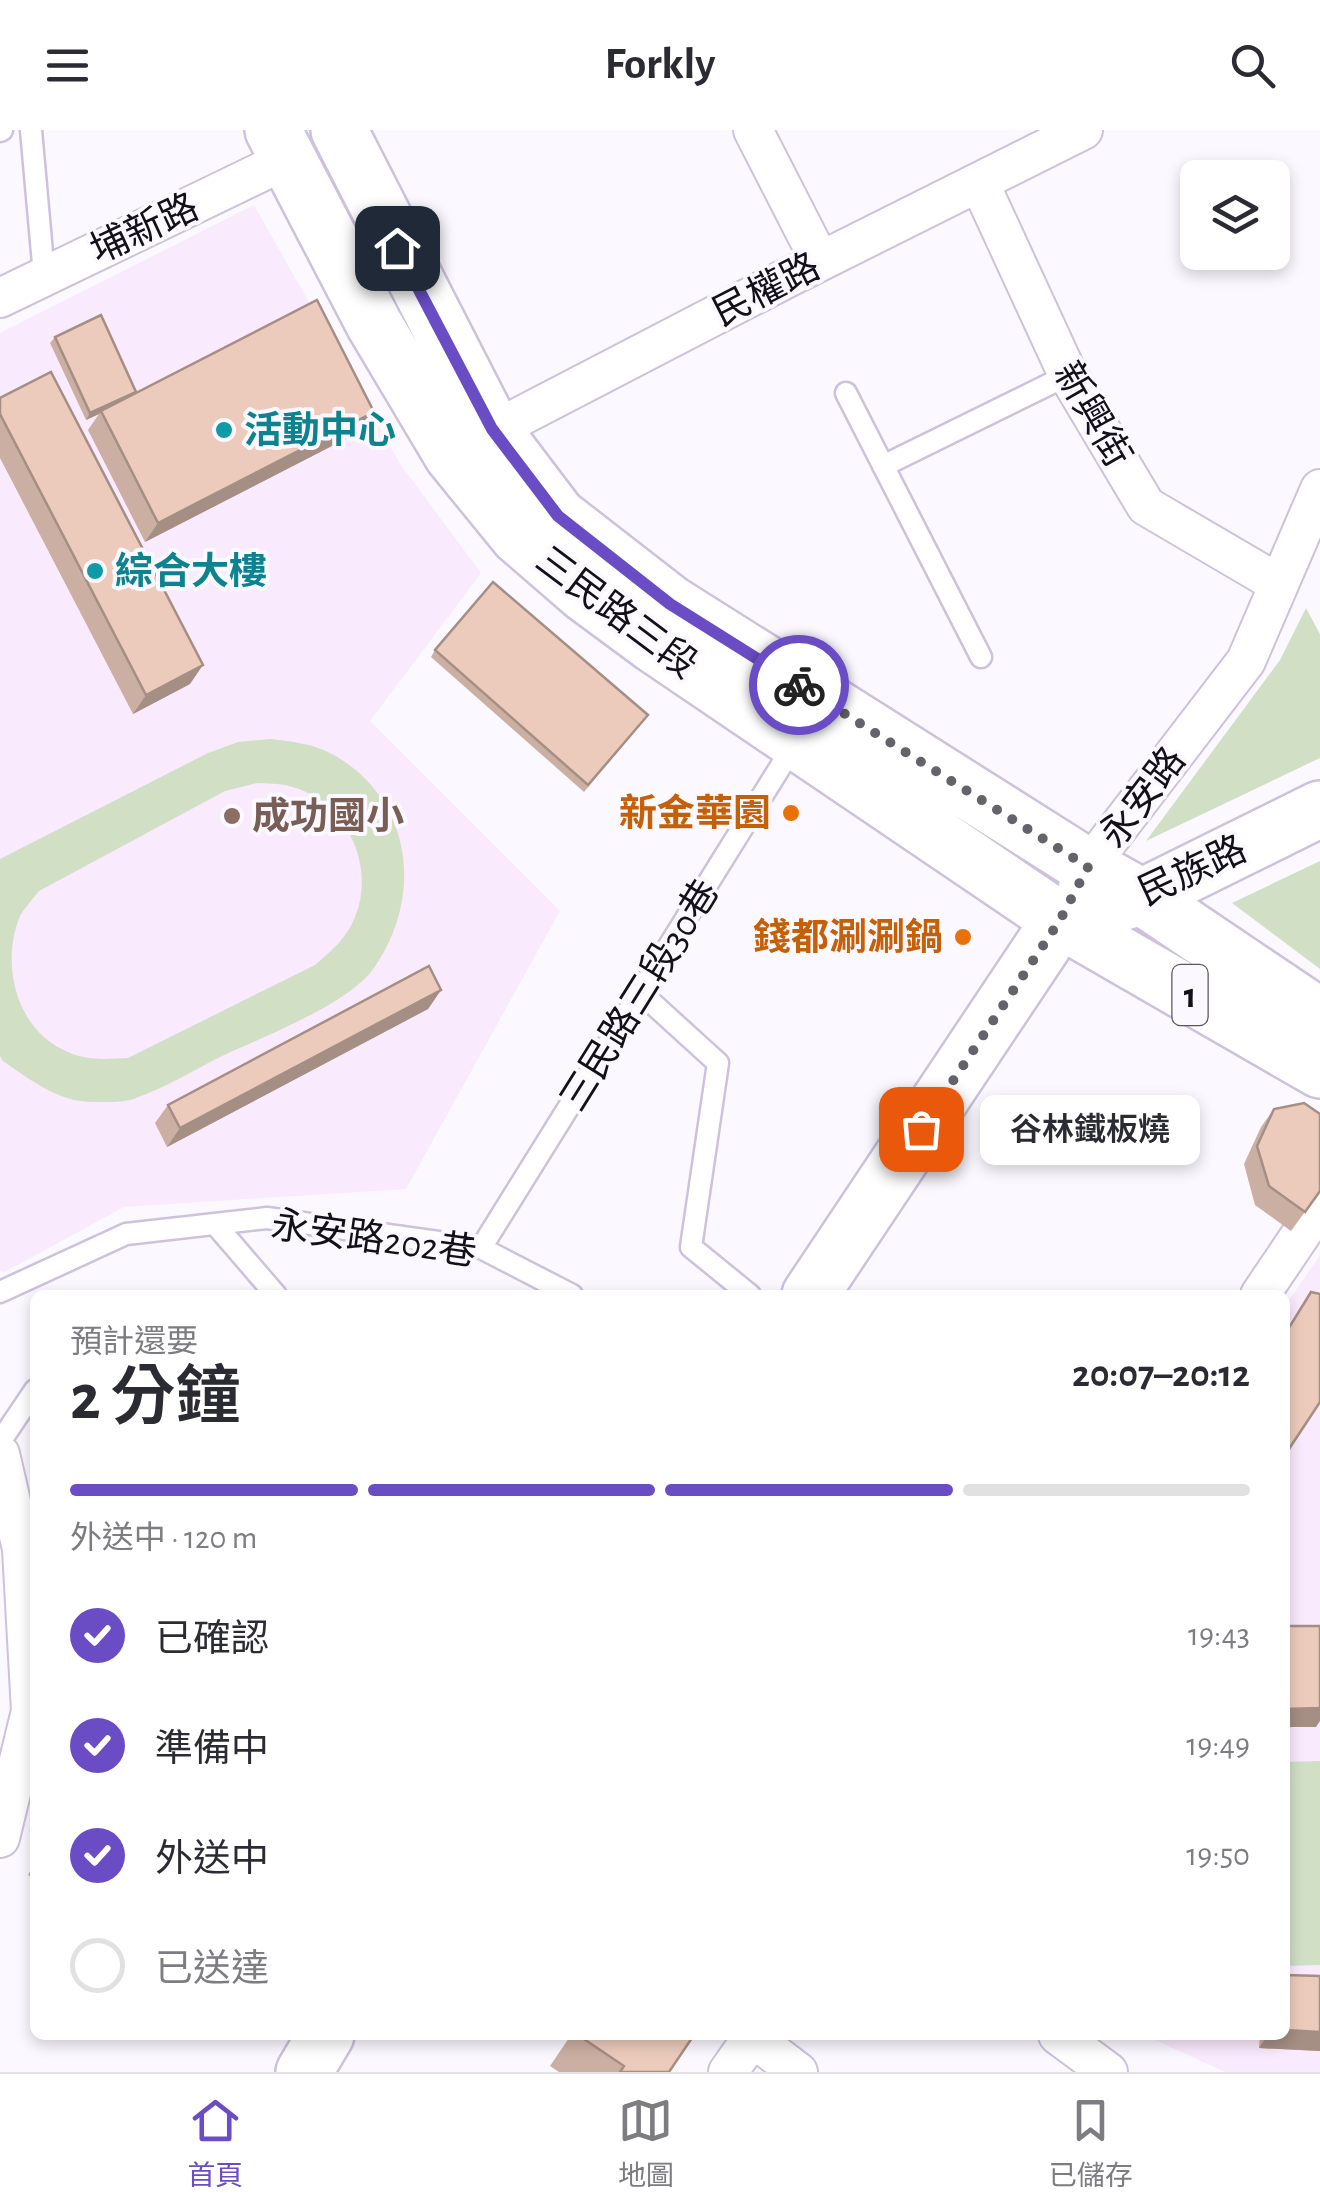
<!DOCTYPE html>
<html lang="zh-TW">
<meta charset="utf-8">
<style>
:root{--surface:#fff;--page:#f7f7f7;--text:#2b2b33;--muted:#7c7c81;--line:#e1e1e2;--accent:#6a4cc5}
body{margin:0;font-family:"Alegreya Sans","Noto Sans TC",sans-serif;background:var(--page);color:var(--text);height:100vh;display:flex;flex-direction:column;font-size:38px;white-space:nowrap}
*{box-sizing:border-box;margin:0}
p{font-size:32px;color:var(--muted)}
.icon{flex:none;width:55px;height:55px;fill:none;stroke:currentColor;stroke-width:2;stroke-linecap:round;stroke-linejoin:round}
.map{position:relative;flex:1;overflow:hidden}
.side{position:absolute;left:30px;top:1160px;width:1260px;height:750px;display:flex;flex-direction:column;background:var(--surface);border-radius:15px;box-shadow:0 5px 15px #0003}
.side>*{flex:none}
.controls{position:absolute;left:1180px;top:30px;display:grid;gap:20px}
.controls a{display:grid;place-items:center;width:110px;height:110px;border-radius:15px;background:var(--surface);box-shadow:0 5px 15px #0003;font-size:50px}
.pin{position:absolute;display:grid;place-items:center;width:85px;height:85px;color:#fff;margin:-42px;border-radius:20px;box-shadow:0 5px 15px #0006}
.courier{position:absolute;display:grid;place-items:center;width:100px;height:100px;margin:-50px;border:8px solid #6a4cc5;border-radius:50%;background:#fff;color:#222;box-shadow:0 2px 12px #0007}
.bubble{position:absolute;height:70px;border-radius:15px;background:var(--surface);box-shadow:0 5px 15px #0003;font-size:32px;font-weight:600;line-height:70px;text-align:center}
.summary em{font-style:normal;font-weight:600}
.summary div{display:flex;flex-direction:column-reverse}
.summary{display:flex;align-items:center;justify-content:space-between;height:170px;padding:0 40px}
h1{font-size:65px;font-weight:600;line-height:75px}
.bar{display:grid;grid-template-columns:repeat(4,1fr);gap:15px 10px;align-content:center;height:120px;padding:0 40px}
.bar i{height:12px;border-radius:8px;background:var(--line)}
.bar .on{background:var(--accent)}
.bar p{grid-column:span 4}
ol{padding:0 40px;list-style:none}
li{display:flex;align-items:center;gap:30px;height:110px}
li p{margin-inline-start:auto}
li .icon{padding:10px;border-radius:50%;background:var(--accent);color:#fff;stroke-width:4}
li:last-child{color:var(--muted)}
li i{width:55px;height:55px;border:5px solid var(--line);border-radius:50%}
header{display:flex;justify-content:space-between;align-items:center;height:130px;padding:0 40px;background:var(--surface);font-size:45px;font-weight:600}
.tab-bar{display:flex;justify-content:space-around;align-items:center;height:140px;border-top:2px solid var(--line);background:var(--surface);font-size:28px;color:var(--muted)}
.tab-bar a{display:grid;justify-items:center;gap:5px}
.tab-bar .on{color:var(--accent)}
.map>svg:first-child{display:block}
</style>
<header><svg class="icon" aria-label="menu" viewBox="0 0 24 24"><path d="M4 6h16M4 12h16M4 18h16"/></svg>Forkly<svg class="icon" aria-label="search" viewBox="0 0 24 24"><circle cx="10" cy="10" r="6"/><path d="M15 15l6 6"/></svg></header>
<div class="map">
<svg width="1320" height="1942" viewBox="0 0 1320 1942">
<rect width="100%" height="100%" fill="#fbf9ff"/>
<path fill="#faeafd" d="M254 75 401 335 481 443 370 591 560 781 406 1059 124 1077 5 1142 0 1141V203Z
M1320 1125V1942H1225L1144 1905H1285V1176Z"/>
<path fill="#d1dfc5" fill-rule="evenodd" d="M1306 478 1320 504V628L1146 711 1280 530Z
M271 609C292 612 311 613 330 623 412 666 425 765 374 838 347 876 261 907 218 928 191 942 164 958 136 968 124 973 105 972 91 972 57 971 29 949 3 931L0 926V729L208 623 238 612ZM257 653C267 654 279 653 289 656 344 669 377 734 355 787 347 808 331 821 315 835L128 928C108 929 87 931 68 922 16 901 0 834 20 786 25 777 33 769 39 761L225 661Z
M1320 731V839L1232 773Z
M1320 1631V1835L1285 1836V1632Z"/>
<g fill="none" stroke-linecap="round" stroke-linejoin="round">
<defs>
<path id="service" d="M31 0 44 145
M0 1 2 0
M846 263 981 527
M883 336 1068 245
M641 863 718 933 691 1117 750 1165
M215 1094 276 1165
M481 1118 794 615
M0 1162 126 1104 267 1088 481 1118 572 1165
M0 1312 35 1260"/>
<path id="minor" d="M753 0 820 131
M979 52 1068 245 1146 376 1279 454
M0 168 288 29
M475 310 787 148 1083 0
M1078 757 1088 737 1246 531 1320 359
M1260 1165 1320 1076
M0 1324 22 1419 31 1581 0 1708
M1058 1905 1108 1942
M752 1907 798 1942
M728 1942 754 1905"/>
<path id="secondary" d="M810 1165 1060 790 1142 767 1320 679
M304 1942 326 1905"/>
<path id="primary" d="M273 0 374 194 452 325 518 406 585 464 654 515 1060 790 1320 940
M339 0 492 299 558 386 670 473 1088 737 1142 767 1320 887"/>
</defs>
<use href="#service" stroke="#cdc1de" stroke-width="25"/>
<use href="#minor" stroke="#cdc1de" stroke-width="42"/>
<use href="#secondary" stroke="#cdc1de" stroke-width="60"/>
<use href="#primary" stroke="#cdc1de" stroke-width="60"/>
<use href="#service" stroke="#fff" stroke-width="20"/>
<use href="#minor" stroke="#fff" stroke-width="38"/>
<use href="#secondary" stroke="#fff" stroke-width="55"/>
<use href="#primary" stroke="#fff" stroke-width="55"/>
</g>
<path fill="#cbafa2" d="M55 207 136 262 374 282 361 301 145 412 88 300 99 284 86 290 50 213Z
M0 268 190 554 133 584 0 328Z
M435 520 648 585 584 662 431 527Z
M441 860 428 879 167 1017 155 993 168 975Z
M1274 979 1320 1061 1291 1101 1255 1075 1244 1034 1261 997Z
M35 1733V1749L28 1745Z
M1320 1846V1921L1259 1918 1260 1905H1285Z
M571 1905H694L669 1942H559L550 1936Z"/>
<path fill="#a58e84" d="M136 262 101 281 99 284 86 290 90 283Z
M374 282 361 301 145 412 158 393Z
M203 535 190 554 133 584 146 565Z
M441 860 428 879 167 1017 180 998Z
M1320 1578V1591L1316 1597H1285V1579Z
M1285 1900 1320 1902V1921L1259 1918 1268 1905H1285Z"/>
<path fill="#eccbbc" stroke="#a58e84" stroke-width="2.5" d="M317 170 374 282 158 393 101 281Z
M101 185 136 262 90 283 55 207Z
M51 242 203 535 146 565 0 284V268Z
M493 452 648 585 588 655 435 520Z
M429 836 441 860 180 998 168 975Z
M1304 973 1320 984V1061L1305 1082 1269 1056 1257 1016 1274 979Z
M1311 1162 1320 1164V1272L1285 1325V1204Z
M1285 1496H1320V1578L1285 1579Z
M1285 1845 1320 1846V1902L1285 1900Z
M578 1905H694L669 1942H620L624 1936Z"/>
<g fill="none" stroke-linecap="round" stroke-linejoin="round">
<path stroke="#65626a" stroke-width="10" stroke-dasharray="0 18" d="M799 555 1088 737 1060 790 921 999"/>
<path stroke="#6a4cc5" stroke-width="12" d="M397 118 492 299 558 386 670 474 799 555"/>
</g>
<g fill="#0f9aa8" stroke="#fbf9ff" stroke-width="4">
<circle cx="224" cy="300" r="10"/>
<circle cx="95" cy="441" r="10"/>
</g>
<g fill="#e8710a" stroke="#fbf9ff" stroke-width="4">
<circle cx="791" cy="683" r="10"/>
<circle cx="963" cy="807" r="10"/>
</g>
<circle fill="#8d6e63" stroke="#fbf9ff" stroke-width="4" cx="232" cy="686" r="10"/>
<g text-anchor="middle" stroke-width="8" stroke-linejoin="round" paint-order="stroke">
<rect fill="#fbf9ff" stroke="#59565f" stroke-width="2.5" x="1172.5" y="835" width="35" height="60" rx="8"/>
<g font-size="35" font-weight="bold" fill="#14101a">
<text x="1190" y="877">1</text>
</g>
<g font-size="38" fill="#14101a" stroke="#fbf9ff">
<text transform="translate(144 98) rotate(-25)" y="13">埔新路</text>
<text transform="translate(766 159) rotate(-27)" y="13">民權路</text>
<text transform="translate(1093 284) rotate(60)" y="13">新興街</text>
<text transform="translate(617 482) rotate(37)" y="13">三民路三段</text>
<text transform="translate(1142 667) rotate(-53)" y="13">永安路</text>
<text transform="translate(1192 740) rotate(-25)" y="13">民族路</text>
<text transform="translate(639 865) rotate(-58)" y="13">三民路三段30巷</text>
<text transform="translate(374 1108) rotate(8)" y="13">永安路202巷</text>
</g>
<g font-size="38" font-weight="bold" fill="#0d838f" stroke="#fbf9ff" text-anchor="start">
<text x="244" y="313">活動中心</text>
<text x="115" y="454">綜合大樓</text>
</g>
<g font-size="38" font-weight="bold" fill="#c56008" stroke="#fbf9ff" text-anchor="end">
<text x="771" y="696">新金華園</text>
<text x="943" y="820">錢都涮涮鍋</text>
</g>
<g font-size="38" font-weight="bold" fill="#785e54" stroke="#fbf9ff" text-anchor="start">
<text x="252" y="699">成功國小</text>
</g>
</g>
</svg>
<div class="controls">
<a><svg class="icon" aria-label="layers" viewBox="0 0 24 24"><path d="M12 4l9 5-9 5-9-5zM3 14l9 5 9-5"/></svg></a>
</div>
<div class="pin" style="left:921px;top:999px;background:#ea580c"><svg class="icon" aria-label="bag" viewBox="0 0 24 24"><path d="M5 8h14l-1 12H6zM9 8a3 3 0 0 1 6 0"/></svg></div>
<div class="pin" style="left:397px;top:118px;background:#1f2937"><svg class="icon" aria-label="home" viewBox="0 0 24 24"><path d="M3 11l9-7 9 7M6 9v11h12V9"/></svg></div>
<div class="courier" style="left:799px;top:555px"><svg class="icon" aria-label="bike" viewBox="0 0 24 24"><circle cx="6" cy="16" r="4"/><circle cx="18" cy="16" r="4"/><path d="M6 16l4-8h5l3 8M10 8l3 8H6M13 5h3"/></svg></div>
<div class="bubble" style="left:980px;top:965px;width:220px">谷林鐵板燒</div>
<section class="side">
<div class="summary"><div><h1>2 分鐘</h1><p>預計還要</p></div><em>20:07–20:12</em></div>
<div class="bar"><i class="on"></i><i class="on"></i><i class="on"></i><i></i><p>外送中 · 120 m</p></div>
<ol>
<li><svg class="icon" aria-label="check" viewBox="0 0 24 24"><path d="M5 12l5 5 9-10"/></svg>已確認<p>19:43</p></li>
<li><svg class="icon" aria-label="check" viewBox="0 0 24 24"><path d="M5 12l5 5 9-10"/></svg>準備中<p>19:49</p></li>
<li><svg class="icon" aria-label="check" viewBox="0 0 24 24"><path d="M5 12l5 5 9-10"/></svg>外送中<p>19:50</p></li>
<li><i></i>已送達</li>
</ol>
</section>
</div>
<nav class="tab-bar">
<a class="on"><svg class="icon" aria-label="home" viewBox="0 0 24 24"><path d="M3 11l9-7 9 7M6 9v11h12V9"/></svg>首頁</a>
<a><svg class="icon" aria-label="map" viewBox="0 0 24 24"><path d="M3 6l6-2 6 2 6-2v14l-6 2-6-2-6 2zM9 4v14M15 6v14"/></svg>地圖</a>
<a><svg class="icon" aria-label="saved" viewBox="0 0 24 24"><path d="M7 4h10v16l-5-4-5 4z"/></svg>已儲存</a>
</nav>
